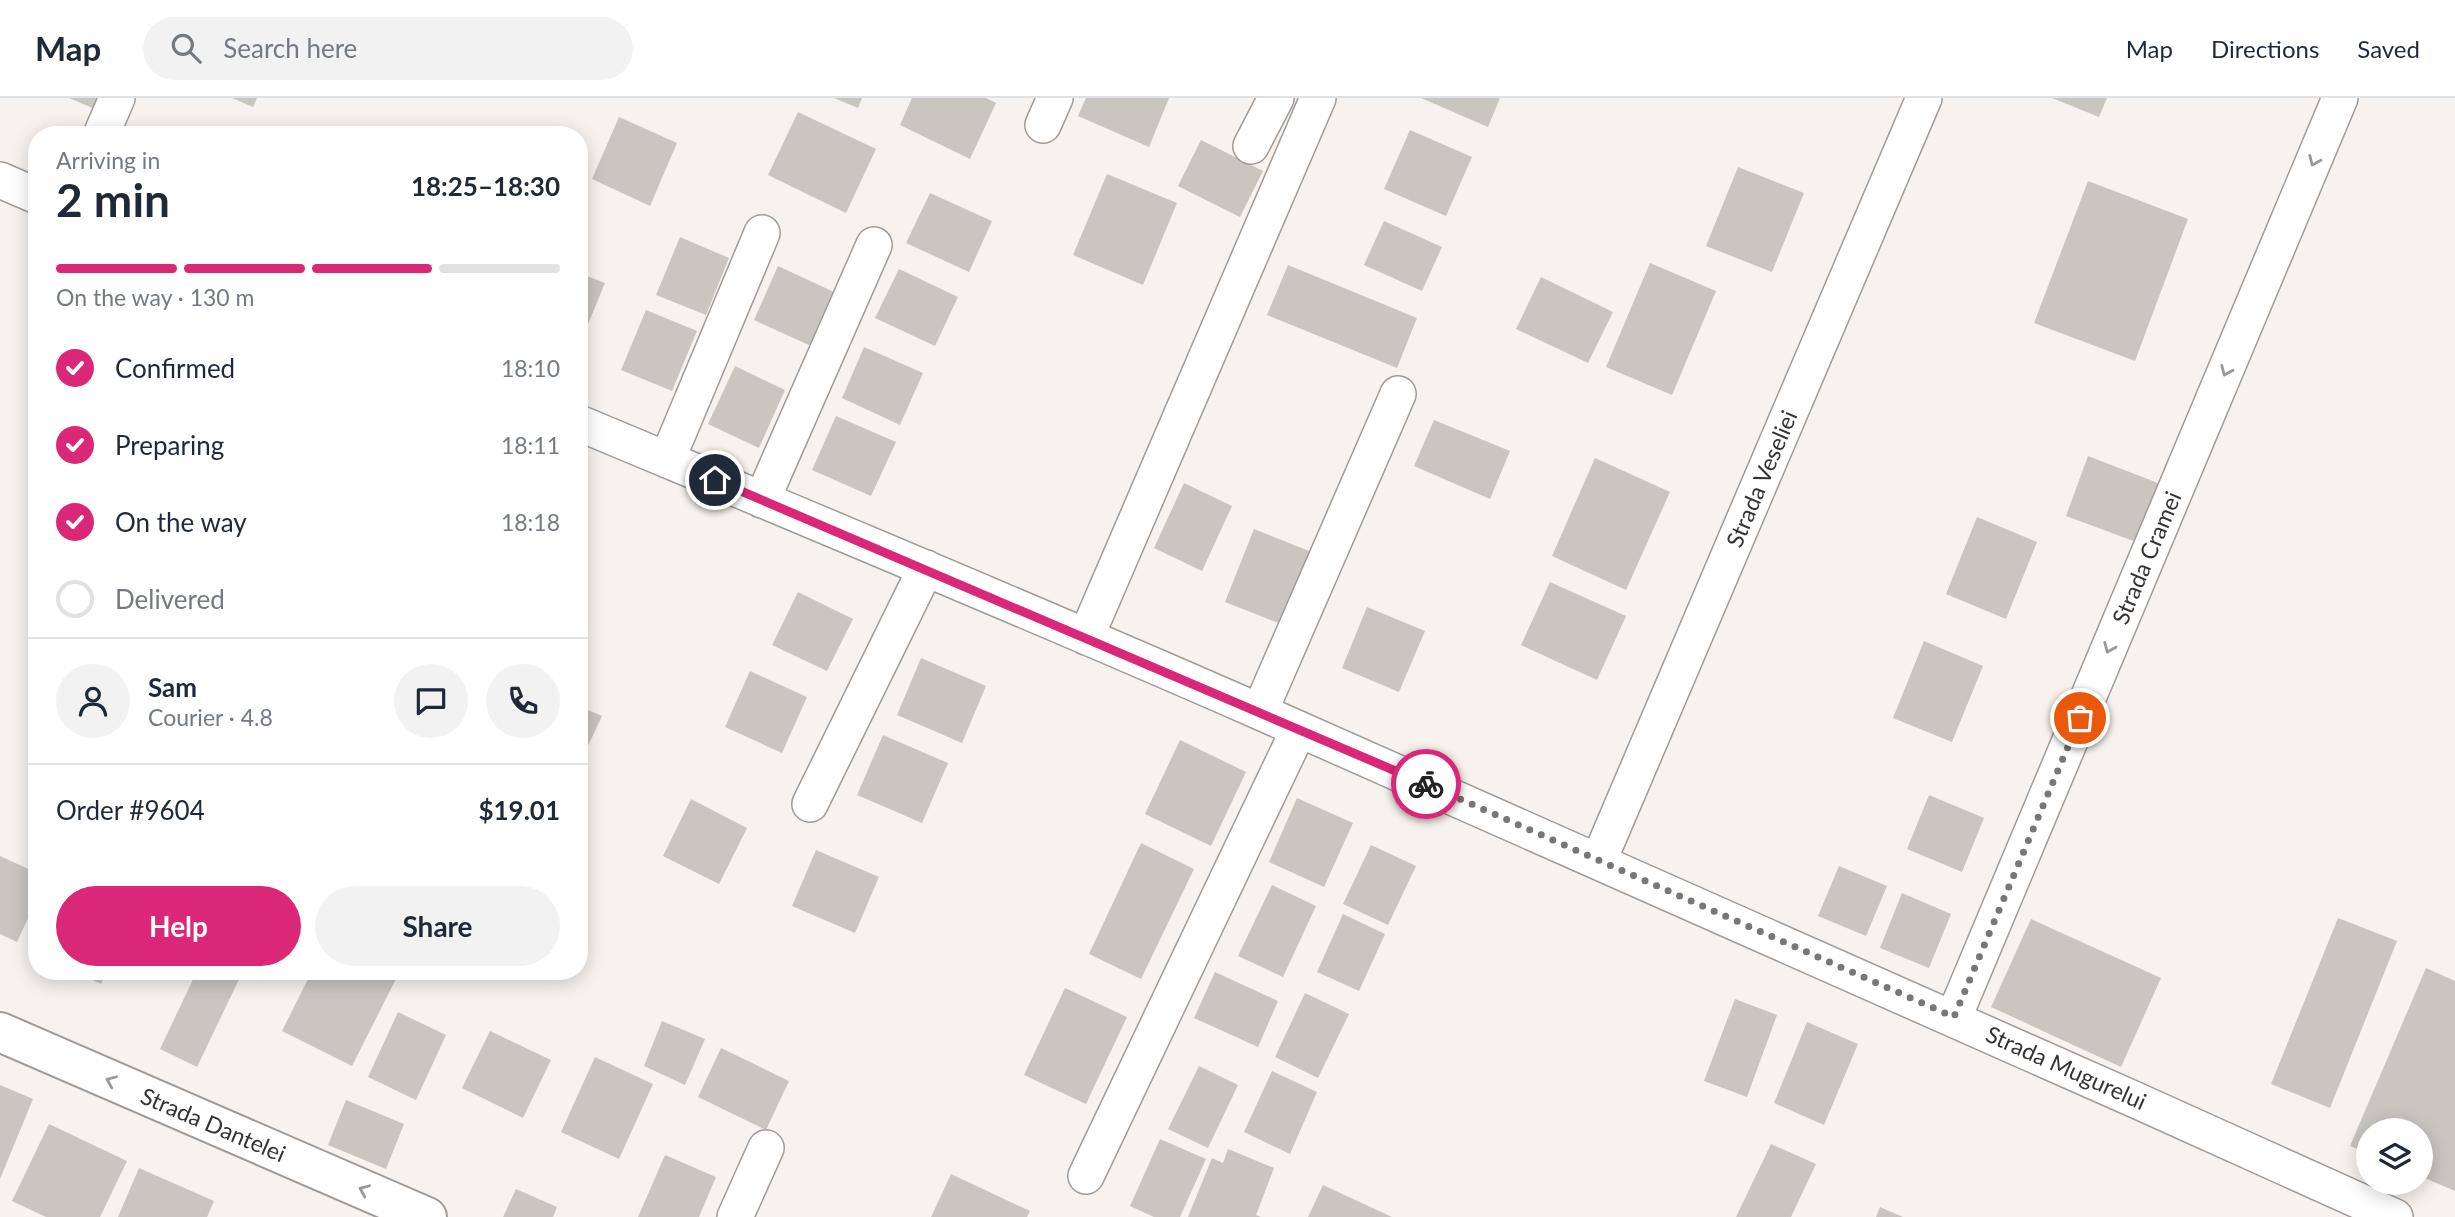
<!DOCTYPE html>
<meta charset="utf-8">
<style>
:root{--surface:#fff;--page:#f2f2f3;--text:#1f2937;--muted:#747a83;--line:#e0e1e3;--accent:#db2777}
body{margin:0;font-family:Lato,sans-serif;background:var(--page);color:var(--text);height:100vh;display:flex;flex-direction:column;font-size:26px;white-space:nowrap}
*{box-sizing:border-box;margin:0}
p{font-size:23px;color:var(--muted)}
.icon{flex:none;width:38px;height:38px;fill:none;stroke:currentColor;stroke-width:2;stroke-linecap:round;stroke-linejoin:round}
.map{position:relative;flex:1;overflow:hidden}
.sheet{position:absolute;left:28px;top:28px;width:560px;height:854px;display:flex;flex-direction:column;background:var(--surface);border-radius:28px;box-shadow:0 4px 18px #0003}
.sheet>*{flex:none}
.controls{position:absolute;left:2356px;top:1020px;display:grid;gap:14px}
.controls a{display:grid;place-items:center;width:77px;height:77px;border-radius:50%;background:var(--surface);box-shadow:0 4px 18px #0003;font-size:35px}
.pin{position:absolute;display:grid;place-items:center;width:60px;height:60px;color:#fff;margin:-30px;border:4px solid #fff;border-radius:50%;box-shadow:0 2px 7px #0007}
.courier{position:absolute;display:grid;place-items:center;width:70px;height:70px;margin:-35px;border:5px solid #db2777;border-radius:50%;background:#fff;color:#222;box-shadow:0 2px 9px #0007}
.summary em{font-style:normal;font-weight:700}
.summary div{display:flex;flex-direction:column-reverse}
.summary{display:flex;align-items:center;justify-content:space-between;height:119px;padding:0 28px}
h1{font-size:46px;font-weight:700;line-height:52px}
.bar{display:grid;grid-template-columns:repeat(4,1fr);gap:10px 7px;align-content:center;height:84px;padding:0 28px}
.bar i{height:9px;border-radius:5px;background:var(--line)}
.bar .current{background:var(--accent)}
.bar p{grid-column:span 4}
.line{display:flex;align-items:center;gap:18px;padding:0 28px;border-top:2px solid var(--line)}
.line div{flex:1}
.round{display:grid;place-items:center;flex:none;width:74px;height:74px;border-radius:37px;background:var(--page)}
ol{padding:0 28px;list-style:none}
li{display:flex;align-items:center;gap:21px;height:77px}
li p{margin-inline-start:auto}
li .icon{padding:7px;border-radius:50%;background:var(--accent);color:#fff;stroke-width:4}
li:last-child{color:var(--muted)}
li i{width:38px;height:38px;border:4px solid var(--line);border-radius:50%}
.button{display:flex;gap:14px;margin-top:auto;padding:14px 28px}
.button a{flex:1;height:80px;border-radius:42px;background:var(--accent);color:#fff;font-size:28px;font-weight:700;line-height:80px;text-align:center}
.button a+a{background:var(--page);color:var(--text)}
header{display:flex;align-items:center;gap:42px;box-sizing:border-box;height:98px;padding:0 35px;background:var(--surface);border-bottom:2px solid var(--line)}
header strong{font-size:33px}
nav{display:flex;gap:38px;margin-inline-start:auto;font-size:24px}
.search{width:490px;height:63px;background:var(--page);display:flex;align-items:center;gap:18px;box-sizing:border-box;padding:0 24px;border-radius:38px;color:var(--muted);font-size:26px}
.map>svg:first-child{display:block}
</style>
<header>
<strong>Map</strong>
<div class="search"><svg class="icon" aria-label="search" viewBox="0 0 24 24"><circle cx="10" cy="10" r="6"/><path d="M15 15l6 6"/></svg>Search here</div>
<nav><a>Map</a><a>Directions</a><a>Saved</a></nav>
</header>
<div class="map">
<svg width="2455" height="1119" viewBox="0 0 2455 1119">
<rect width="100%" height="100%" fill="#f7f2ed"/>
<path fill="#c9c5bf" d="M69 0H106L100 13Z
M232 0H257L253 9Z
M834 0H862L858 10Z
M912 0H986L996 5 970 61 900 27Z
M1086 0H1169L1149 49 1078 18Z
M1421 0H1500L1488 29Z
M2052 0H2107L2099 19Z
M798 14 876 51 846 115 768 77Z
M619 19 677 45 650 108 592 81Z
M1410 32 1472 59 1446 118 1384 91Z
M1201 42 1263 73 1240 119 1178 88Z
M1738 69 1804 95 1772 174 1706 148Z
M1107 76 1177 105 1143 187 1073 157Z
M2088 83 2188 121 2135 263 2034 225Z
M930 95 992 123 969 174 906 145Z
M1384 123 1442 149 1422 193 1364 167Z
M680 139 729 160 706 217 656 197Z
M1650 165 1716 193 1672 297 1606 269Z
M1288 167 1417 220 1397 270 1267 217Z
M778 168 834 194 811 248 754 222Z
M899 171 958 199 935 248 875 220Z
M579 175 605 185 579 248Z
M1541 179 1613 214 1588 265 1516 231Z
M646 212 697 233 672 293 621 272Z
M864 249 923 275 900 327 842 300Z
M735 268 785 292 759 350 708 326Z
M836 318 896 344 871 398 812 372Z
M1434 322 1510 353 1490 401 1414 368Z
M2088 358 2158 385 2136 444 2066 418Z
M1595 360 1670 394 1626 492 1552 458Z
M1184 385 1232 408 1202 473 1154 450Z
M1977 419 2037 444 2006 521 1946 496Z
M1254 431 1309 453 1281 526 1225 504Z
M1550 484 1626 518 1597 582 1521 547Z
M798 494 853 521 827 573 772 547Z
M1367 509 1425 533 1399 594 1342 570Z
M1924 543 1983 568 1952 644 1893 620Z
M921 560 986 588 962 645 897 617Z
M750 573 807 599 782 655 725 629Z
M579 608 602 618 579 667Z
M883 637 948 665 922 725 857 697Z
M1180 642 1246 674 1211 748 1145 716Z
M1929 697 1984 720 1962 774 1907 751Z
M1297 700 1353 725 1324 789 1269 764Z
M691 701 747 730 719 786 663 758Z
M1141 745 1194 771 1141 881 1089 856Z
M1371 747 1416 768 1388 827 1343 806Z
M816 752 879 779 855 835 792 808Z
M0 758 37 775V801L17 844 0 836Z
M1839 768 1887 788 1866 838 1818 818Z
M1272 787 1316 808 1283 879 1238 858Z
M1902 795 1951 816 1929 870 1880 850Z
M1343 816 1385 836 1359 893 1317 874Z
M2338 820 2397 843 2330 1010 2271 986Z
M2031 821 2161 880 2121 969 1991 909Z
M2426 870 2455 883V1093L2420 1078V1032H2368V1055L2350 1048Z
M74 873H107L101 886Z
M197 873H243L197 969 160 951Z
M312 873H400L352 968 282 933Z
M1215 874 1278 903 1258 949 1194 920Z
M1065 890 1127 919 1086 1006 1024 977Z
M1305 895 1349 916 1318 980 1275 959Z
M1735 901 1777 917 1747 999 1704 983Z
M398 914 446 937 416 1002 368 979Z
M662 923 705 941 685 987 644 968Z
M1807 924 1858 946 1824 1027 1774 1005Z
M490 933 551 962 523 1020 462 990Z
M721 950 789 983 766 1032 698 999Z
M595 959 653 986 619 1061 561 1034Z
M1199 968 1238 987 1208 1050 1168 1031Z
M1272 973 1317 994 1290 1056 1244 1034Z
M0 987 33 1001 0 1081Z
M346 1002 404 1026 386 1071 328 1047Z
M49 1026 127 1063 100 1119H46L12 1103Z
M1160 1041 1206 1061 1180 1119H1154L1130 1108Z
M1771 1046 1816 1066 1791 1119H1736Z
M1228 1051 1274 1070 1256 1117 1261 1119H1188L1212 1060 1223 1065Z
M665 1057 716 1079 699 1119H638Z
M139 1070 214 1103 207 1119H118Z
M951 1076 1030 1113 1027 1119H931Z
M1323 1087 1392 1119H1308Z
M516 1091 557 1109 553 1119H503Z
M1880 1109 1903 1119H1876Z"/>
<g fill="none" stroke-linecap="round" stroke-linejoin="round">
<defs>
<path id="minor" d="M1043 27 1055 0
M101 37 117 0
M1251 48 1276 0
M0 82 37 98
M579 325C806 420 1033 514 1258 613 1638 779 2017 948 2395 1119
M667 362 762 135
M762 402 874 147
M1086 539 1318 0
M1260 613 1398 296
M810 706 926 470
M1599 762 1924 0
M1954 919 2340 0
M1086 1078 1299 631
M735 1119 766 1050"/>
<path id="tertiary" d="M0 934 427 1119"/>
</defs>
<use href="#minor" stroke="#a09b96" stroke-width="38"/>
<use href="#tertiary" stroke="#a09b96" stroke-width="42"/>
<use href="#minor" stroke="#fff" stroke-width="35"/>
<use href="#tertiary" stroke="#fff" stroke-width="38"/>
</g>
<defs><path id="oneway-chevron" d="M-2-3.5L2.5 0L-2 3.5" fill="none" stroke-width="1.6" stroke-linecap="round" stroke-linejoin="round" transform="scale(1.75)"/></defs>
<g stroke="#9a9998">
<use href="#oneway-chevron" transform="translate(2314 63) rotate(113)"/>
<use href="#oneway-chevron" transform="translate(2226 273) rotate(113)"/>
<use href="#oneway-chevron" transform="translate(2109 550) rotate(113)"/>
<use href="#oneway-chevron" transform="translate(111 983) rotate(-157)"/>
<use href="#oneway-chevron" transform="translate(364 1092) rotate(-157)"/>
</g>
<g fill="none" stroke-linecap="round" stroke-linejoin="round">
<path stroke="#797673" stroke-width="7" stroke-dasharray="0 12.6" d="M1426 686 1954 919 2080 620"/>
<path stroke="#db2777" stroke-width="9" d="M715 382 1426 686"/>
</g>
<g text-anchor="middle" stroke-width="5" stroke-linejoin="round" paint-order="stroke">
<g font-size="23" fill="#353331" stroke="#fff">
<text transform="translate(1762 381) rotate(-67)" y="8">Strada Veseliei</text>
<text transform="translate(2147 460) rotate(-67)" y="8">Strada Cramei</text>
<text transform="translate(2066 970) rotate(24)" y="8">Strada Mugurelui</text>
<text transform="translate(213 1027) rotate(23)" y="8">Strada Dantelei</text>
</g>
</g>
</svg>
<div class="controls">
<a><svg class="icon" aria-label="layers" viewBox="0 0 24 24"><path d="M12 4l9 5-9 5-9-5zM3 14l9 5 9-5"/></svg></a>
</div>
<div class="pin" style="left:2080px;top:620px;background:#ea580c"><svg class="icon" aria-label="bag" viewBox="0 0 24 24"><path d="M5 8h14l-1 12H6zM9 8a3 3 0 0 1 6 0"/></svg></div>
<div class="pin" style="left:715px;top:382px;background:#1f2937"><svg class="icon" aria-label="home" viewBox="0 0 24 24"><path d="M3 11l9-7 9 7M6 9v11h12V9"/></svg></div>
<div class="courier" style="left:1426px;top:686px"><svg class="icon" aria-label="bike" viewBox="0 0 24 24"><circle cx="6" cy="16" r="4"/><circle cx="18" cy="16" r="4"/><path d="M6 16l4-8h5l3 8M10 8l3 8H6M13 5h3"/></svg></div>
<section class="sheet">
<div class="summary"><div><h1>2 min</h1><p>Arriving in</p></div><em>18:25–18:30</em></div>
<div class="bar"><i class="current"></i><i class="current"></i><i class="current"></i><i></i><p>On the way · 130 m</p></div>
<ol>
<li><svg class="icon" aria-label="check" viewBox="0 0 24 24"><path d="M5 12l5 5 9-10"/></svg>Confirmed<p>18:10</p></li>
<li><svg class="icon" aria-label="check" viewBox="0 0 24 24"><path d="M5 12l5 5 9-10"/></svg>Preparing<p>18:11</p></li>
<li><svg class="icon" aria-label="check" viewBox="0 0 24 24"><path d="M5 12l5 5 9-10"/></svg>On the way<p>18:18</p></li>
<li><i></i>Delivered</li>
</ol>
<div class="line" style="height:126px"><a class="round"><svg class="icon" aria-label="person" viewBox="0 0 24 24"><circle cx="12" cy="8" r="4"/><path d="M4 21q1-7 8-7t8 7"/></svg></a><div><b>Sam</b><p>Courier · 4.8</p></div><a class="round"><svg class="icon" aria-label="chat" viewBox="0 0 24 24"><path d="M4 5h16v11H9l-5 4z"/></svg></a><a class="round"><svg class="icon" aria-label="phone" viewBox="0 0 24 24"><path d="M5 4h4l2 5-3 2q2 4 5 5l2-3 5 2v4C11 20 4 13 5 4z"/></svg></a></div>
<div class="line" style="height:91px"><div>Order #9604</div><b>$19.01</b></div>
<div class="button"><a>Help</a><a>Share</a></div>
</section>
</div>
